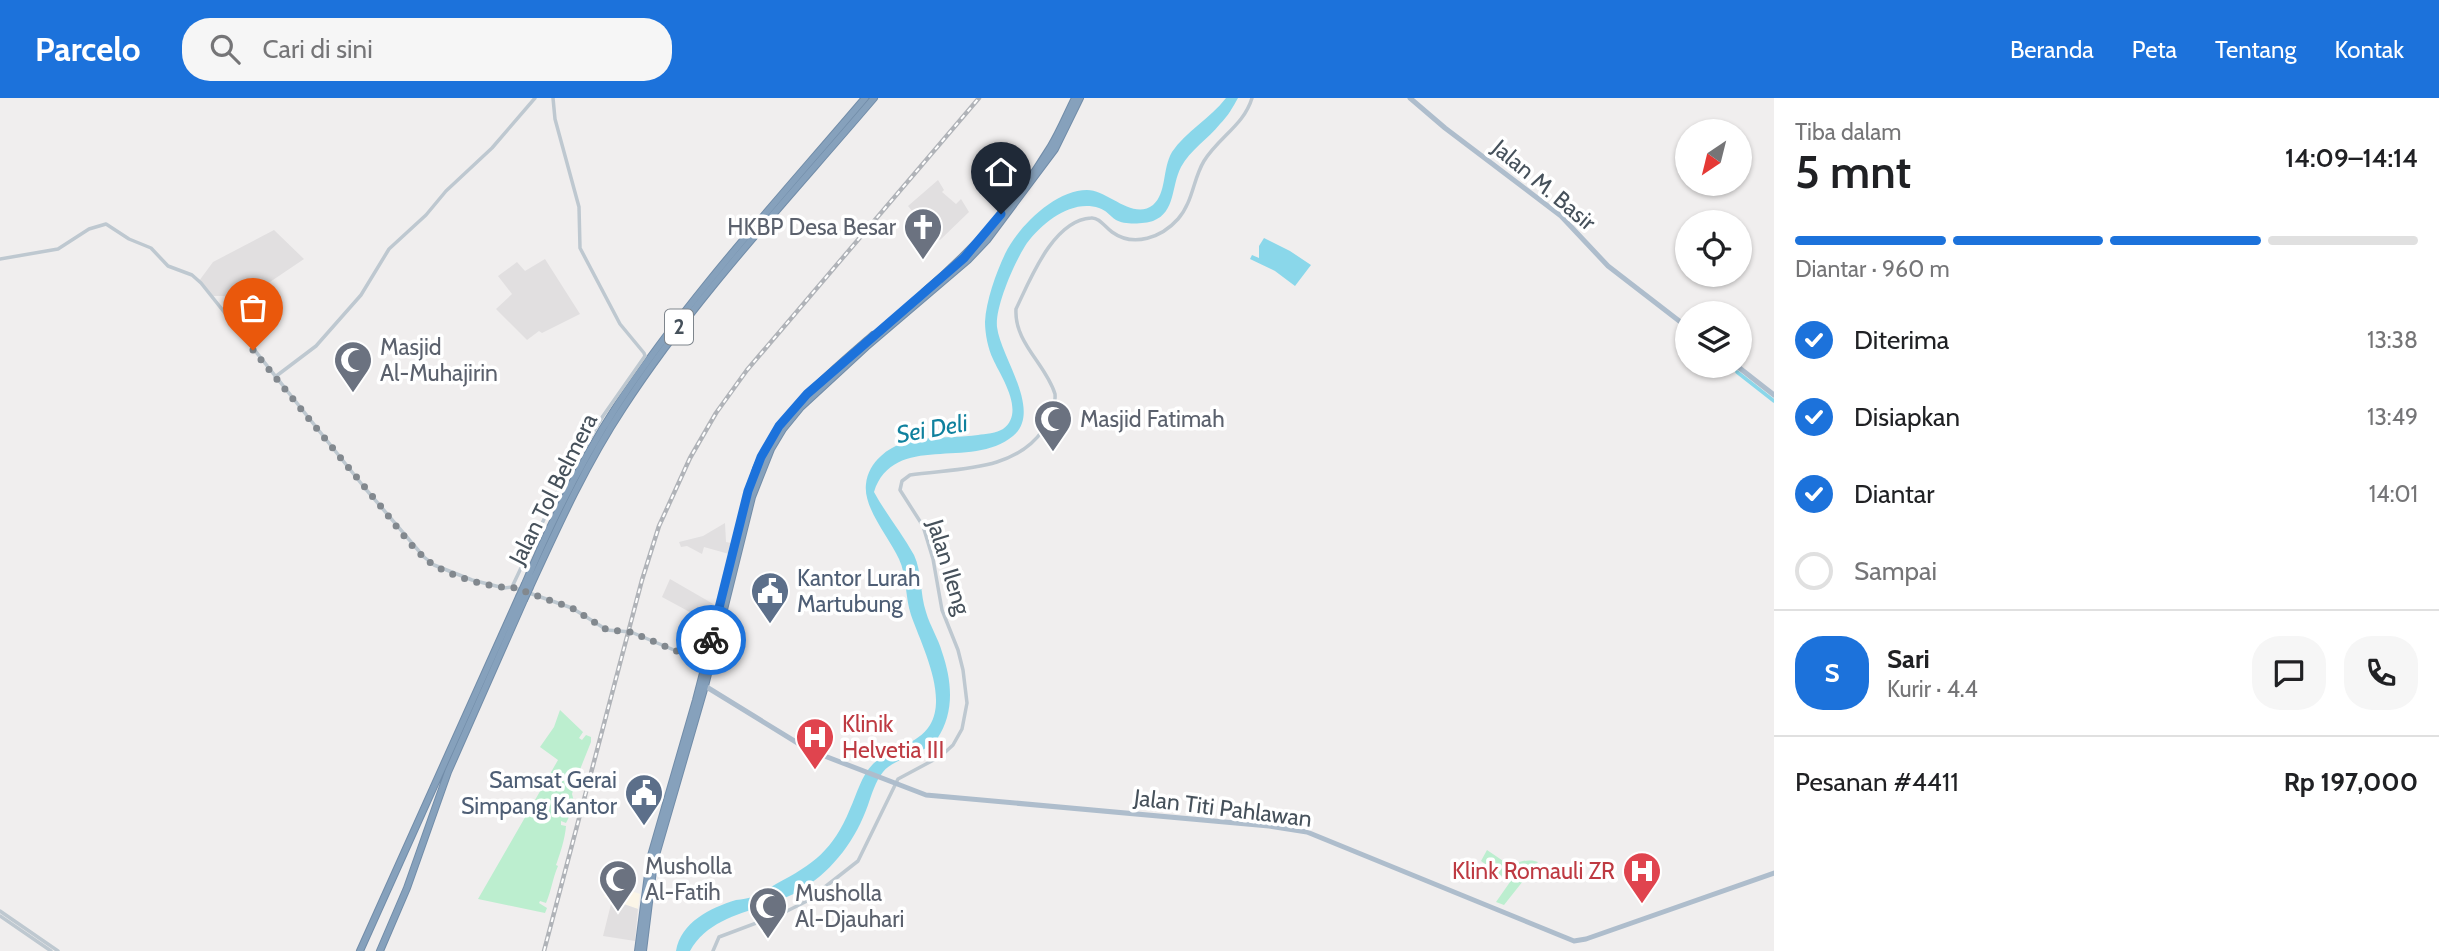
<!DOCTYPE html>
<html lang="id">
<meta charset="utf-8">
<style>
:root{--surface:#fff;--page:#f6f6f6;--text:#202124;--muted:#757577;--line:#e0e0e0;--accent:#1c72db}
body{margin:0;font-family:Cabin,sans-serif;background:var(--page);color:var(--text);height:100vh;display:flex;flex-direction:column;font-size:26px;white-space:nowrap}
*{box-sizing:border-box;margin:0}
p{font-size:23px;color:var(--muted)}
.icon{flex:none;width:38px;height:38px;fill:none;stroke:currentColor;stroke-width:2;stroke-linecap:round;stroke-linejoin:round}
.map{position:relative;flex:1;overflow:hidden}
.drawer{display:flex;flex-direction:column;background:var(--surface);width:665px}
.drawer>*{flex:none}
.needle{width:46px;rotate:215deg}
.fabs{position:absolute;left:1675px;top:21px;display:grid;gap:14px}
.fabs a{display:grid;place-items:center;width:77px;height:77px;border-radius:50%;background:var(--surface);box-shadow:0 2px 5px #0004;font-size:35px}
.pin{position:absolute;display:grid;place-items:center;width:60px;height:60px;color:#fff;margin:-72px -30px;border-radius:50% 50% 50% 0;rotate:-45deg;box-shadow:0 0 7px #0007}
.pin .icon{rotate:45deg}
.courier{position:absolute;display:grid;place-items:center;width:70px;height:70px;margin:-35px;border:5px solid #1c72db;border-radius:50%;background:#fff;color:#222;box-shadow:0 2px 9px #0007}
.head em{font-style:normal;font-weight:600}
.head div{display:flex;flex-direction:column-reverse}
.head{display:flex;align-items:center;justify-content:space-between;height:119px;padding:0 21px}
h1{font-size:46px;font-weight:600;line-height:52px}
.bar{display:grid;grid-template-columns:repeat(4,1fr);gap:10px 7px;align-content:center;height:84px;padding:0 21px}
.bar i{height:9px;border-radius:5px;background:var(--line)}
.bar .current{background:var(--accent)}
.bar p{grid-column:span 4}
.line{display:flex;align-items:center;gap:18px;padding:0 21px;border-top:2px solid var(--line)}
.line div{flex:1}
.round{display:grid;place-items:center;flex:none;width:74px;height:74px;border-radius:28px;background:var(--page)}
ol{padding:0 21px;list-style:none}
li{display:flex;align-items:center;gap:21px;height:77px}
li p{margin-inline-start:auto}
li .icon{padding:7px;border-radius:50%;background:var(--accent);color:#fff;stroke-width:4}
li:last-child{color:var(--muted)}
li i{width:38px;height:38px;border:4px solid var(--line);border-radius:50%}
header{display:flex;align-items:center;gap:42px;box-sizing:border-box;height:98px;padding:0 35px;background:var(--accent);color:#fff}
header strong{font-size:33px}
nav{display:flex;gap:38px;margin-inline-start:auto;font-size:24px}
.search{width:490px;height:63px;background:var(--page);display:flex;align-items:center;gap:18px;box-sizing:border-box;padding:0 24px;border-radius:28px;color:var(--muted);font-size:26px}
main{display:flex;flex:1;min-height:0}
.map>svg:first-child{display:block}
</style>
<header>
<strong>Parcelo</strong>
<div class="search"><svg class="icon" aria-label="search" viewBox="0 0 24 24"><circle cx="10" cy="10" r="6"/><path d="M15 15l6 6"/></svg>Cari di sini</div>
<nav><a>Beranda</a><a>Peta</a><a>Tentang</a><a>Kontak</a></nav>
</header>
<main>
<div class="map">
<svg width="1774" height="853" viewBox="0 0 1774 853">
<rect width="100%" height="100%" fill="#f0eeee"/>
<path fill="#fbf5e7" d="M609 785 640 796 638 811 604 799Z"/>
<path fill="#e1dfe0" d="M938 82 944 92 942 94 956 106 961 101 969 114 940 142 933 138 908 108Z
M274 132 304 161 267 186 237 189 236 198H213L199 183 213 164Z
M545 161 580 216 542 235 539 233 527 242 496 211 512 196 498 178 517 164 525 173Z
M725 425 726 444 731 445 729 456 704 449 702 456 687 448 681 449 679 444 703 438Z
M670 481 715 507 710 525 662 499Z
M612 802 638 811 635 843 603 838Z"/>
<path fill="#bceecf" d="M560 612 583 634 579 640 582 642 586 637 591 639V644L577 679 578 685 587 687 585 691 574 689 572 696 575 707 566 725 561 723V727L566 728C565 741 560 756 556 767L558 768C552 782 552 791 546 805L540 803 539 805 547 810 545 815 478 801 558 662 540 649 554 629Z
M1487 752 1512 769C1518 762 1532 761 1538 764L1504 807 1496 804 1510 784 1481 763Z"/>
<path fill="#8ad7ea" d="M1226 0H1238C1233 9 1228 18 1220 26 1208 41 1190 52 1181 69 1171 88 1176 114 1153 123 1144 126 1124 127 1116 122 1110 118 1106 112 1099 110 1072 101 1043 124 1027 145 1015 163 995 208 997 229 1001 260 1043 313 1013 338 971 373 894 333 874 394 886 416 902 435 914 457 922 474 920 496 926 514 930 528 938 540 942 554 952 583 955 614 937 641 927 655 892 661 883 674 875 684 872 696 868 707 856 741 834 771 804 790 767 814 713 812 690 853H676C681 824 710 810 736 802 742 801 748 801 754 798 762 795 769 790 776 786 814 766 833 752 850 711 857 696 861 678 873 666 889 650 918 647 930 627 948 597 921 546 911 517 905 499 907 478 899 461 889 439 863 410 866 386 867 375 873 365 881 358 907 334 945 342 978 337 985 336 997 335 1003 331 1026 314 1001 279 993 261 988 251 985 235 985 224 986 203 996 175 1005 156 1018 129 1055 92 1087 92 1108 92 1133 123 1153 107 1167 95 1162 71 1172 54 1186 33 1210 21 1226 0Z
M1264 140 1290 153 1311 167 1295 188 1275 173 1250 161 1252 157 1259 160V148Z"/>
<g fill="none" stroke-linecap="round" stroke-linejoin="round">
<path stroke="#8ad7ea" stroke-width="3.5" d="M1737 274 1774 303"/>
<defs>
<path id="highway" d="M924 194C973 152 1018 103 1051 48 1060 33 1067 16 1075 0
M525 486C551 424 581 363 618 306 690 197 780 100 865 0
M530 489C558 428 586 366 623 310 696 198 788 101 874 0
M360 853 519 499
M380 853 407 790 448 674 524 502
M638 853 650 761 696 602 756 371C781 314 827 277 873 237
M643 853 654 764 705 588 752 399 771 351 783 331 801 309 866 249 968 162 987 142 1055 51 1080 0"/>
</defs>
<use href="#highway" stroke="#718ca8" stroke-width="8"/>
<path stroke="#bec8d0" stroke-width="3.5" d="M0 161 58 151 89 131 106 126 129 141 151 150 168 168 192 177 201 185 364 389 424 459 434 467 472 482 504 490 512 489 572 510 607 532 631 534 705 565
M275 279 316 248 361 197 389 151 426 117 446 93 492 50 535 0
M512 489 555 398 603 318 645 258 644 255 620 226 580 150 579 109 555 21 553 0
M0 813 58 853
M0 818 51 853
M713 853 719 839 783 815 807 803 858 763 898 681 941 658 953 647 962 631 967 605 963 572 958 552 942 512 933 461 923 428 900 392 902 383 910 377C956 370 1014 374 1043 332 1050 322 1056 309 1055 296 1046 266 1014 245 1016 211 1030 182 1053 122 1091 120 1099 119 1105 129 1112 134 1134 150 1162 139 1178 121 1193 104 1193 81 1204 63 1219 39 1244 27 1252 0"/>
<path stroke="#aebdcc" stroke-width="5" d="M1410 0 1445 30 1561 118 1608 168 1687 229
M1737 268 1774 297
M705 588 809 652 926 697 1269 728 1307 734 1574 843 1586 841 1774 775"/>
<use href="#highway" stroke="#86a1bc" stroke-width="6"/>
<defs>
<path id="rail" d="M544 853 642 482 659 428 690 360 716 315 747 272 979 0"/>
</defs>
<use href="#rail" stroke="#b0b3b8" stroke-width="4.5"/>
<use href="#rail" stroke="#fff" stroke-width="2" stroke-dasharray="5" stroke-linecap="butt"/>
<defs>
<path id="highway-bridge" d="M519 499 525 486
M524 502 530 489"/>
</defs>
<use href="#highway-bridge" stroke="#718ca8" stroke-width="8" stroke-linecap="butt"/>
<use href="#highway-bridge" stroke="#86a1bc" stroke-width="6"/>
</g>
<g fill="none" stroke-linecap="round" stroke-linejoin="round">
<path stroke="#82888e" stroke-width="7" stroke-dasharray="0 12.6" d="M253 252C295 303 336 355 378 405 394 424 408 446 427 462 443 476 490 491 512 489L572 510 607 532 631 534 705 565 711 542"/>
<path stroke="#1c72db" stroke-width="9" d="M711 542 748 393 761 359 779 328 807 296 964 160 1001 116"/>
</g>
<defs>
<symbol id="church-pin" viewBox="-11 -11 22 30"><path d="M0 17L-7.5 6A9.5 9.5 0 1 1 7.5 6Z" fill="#6b7280" stroke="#fff"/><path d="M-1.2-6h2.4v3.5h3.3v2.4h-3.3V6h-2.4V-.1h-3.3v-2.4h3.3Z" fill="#fff"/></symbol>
<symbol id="mosque-pin" viewBox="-11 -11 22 30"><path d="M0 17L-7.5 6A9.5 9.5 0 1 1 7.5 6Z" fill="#6b7280" stroke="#fff"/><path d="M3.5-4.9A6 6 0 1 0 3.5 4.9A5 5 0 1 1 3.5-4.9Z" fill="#fff"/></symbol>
<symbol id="civic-pin" viewBox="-11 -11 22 30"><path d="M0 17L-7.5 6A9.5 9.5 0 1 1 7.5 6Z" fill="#5c6f8a" stroke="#fff"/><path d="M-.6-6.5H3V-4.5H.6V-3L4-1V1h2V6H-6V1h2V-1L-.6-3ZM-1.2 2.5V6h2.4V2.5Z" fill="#fff"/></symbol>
<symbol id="hospital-pin" viewBox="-11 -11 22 30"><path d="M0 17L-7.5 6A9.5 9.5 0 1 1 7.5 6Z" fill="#e0444e" stroke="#fff"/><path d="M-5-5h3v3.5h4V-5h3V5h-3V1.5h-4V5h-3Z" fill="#fff"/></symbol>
</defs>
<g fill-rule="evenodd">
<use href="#church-pin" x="901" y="107" width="44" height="60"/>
<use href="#mosque-pin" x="331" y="240" width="44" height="60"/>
<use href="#mosque-pin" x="1031" y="299" width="44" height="60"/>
<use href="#civic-pin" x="748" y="471" width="44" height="60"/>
<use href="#hospital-pin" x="793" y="617" width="44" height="60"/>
<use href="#civic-pin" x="622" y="673" width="44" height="60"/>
<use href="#hospital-pin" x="1620" y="751" width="44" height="60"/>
<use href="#mosque-pin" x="596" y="759" width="44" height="60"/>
<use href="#mosque-pin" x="746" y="786" width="44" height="60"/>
</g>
<g text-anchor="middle" stroke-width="7" stroke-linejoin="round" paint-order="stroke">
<rect fill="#fff" stroke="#7e858c" stroke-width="2" x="665" y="211.5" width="28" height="35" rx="5"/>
<g font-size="21" font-weight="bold" fill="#46515b">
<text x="679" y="236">2</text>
</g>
<g font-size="23" fill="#46515b" stroke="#fff">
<text transform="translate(1544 87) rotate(40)" y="8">Jalan M. Basir</text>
<text transform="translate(553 391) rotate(-63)" y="8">Jalan Tol Belmera</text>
<text transform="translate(949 469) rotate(73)" y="8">Jalan Ileng</text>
<text transform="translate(1223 710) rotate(7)" y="8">Jalan Titi Pahlawan</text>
</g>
<g font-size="23" fill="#5b616d" stroke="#fff" text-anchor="start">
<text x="896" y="137" text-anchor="end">HKBP Desa Besar</text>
<text x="380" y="257">Masjid<tspan x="380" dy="26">Al-Muhajirin</tspan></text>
<text x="1080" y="329">Masjid Fatimah</text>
<text x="645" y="776">Musholla<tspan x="645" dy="26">Al-Fatih</tspan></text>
<text x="795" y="803">Musholla<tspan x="795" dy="26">Al-Djauhari</tspan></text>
</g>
<g font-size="23" fill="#4e5e75" stroke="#fff" text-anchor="start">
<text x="797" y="488">Kantor Lurah<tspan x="797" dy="26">Martubung</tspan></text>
<text x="617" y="690" text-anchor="end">Samsat Gerai<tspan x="617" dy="26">Simpang Kantor</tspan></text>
</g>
<g font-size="23" fill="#be3a42" stroke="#fff" text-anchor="start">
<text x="842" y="634">Klinik<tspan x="842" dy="26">Helvetia III</tspan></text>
<text x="1615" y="781" text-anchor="end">Klink Romauli ZR</text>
</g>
<g font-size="24" font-style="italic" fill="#0f819e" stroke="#fff">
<text transform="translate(932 331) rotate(-10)" y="8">Sei Deli</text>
</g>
</g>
</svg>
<div class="fabs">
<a><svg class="needle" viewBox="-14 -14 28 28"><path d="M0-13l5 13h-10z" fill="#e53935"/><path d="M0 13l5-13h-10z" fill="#757577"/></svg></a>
<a><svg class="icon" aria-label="locate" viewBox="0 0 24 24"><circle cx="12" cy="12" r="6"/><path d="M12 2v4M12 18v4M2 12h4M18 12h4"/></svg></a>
<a><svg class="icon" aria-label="layers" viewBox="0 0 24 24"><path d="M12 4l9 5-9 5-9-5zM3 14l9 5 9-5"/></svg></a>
</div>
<div class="pin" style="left:253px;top:252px;background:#ea580c"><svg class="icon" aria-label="bag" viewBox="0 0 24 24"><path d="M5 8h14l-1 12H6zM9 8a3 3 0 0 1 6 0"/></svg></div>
<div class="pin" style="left:1001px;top:116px;background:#1f2937"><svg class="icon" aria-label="home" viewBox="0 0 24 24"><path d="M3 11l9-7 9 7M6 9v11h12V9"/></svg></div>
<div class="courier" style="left:711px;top:542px"><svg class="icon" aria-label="bike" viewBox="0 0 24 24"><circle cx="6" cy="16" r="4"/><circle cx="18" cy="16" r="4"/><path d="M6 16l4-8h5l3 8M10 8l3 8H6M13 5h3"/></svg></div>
</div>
<section class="drawer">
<div class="head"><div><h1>5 mnt</h1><p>Tiba dalam</p></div><em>14:09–14:14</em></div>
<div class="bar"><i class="current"></i><i class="current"></i><i class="current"></i><i></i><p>Diantar · 960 m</p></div>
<ol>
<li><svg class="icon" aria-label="check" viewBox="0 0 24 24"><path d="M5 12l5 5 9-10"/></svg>Diterima<p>13:38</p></li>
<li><svg class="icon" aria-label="check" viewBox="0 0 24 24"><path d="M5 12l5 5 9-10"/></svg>Disiapkan<p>13:49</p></li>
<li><svg class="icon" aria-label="check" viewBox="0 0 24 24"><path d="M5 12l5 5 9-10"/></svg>Diantar<p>14:01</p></li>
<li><i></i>Sampai</li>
</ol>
<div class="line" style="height:126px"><b class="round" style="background:var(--accent);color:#fff">S</b><div><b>Sari</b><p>Kurir · 4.4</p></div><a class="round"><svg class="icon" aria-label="chat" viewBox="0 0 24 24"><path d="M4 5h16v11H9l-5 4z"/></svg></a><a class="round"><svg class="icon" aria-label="phone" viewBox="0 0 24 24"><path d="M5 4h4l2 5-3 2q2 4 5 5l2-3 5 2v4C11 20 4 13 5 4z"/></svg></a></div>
<div class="line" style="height:91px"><div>Pesanan #4411</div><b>Rp 197,000</b></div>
</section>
</main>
